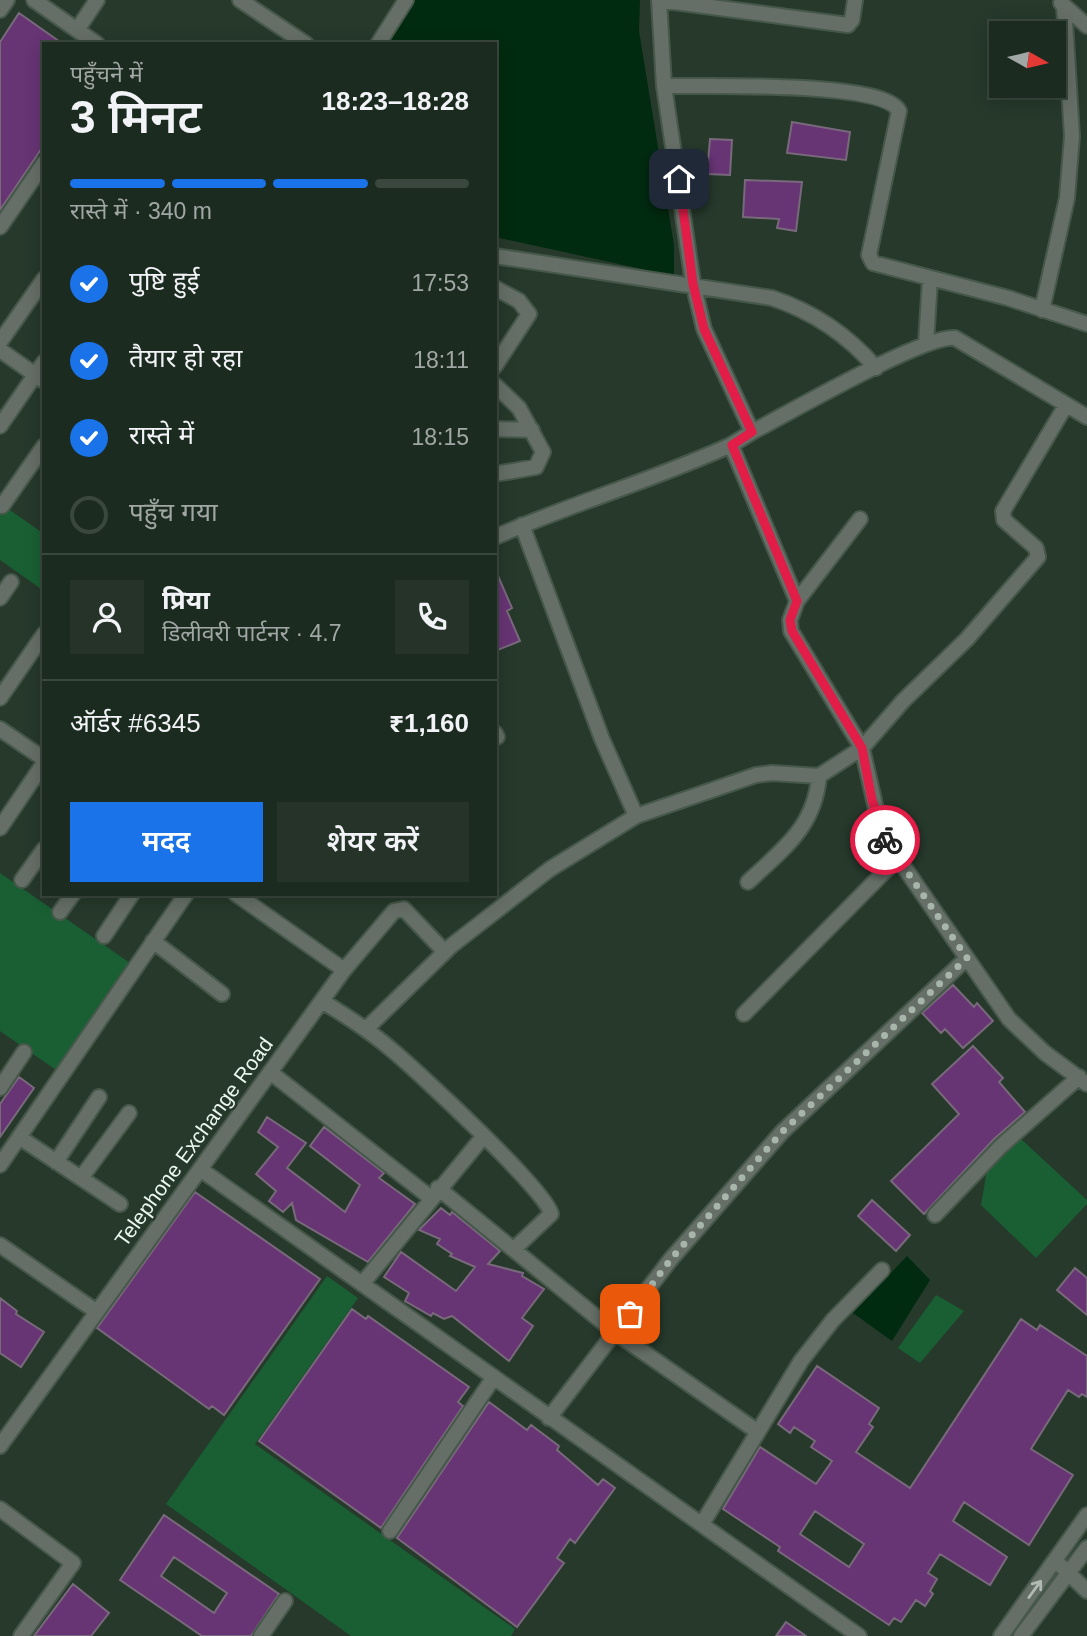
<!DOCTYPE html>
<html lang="hi">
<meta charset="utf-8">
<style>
:root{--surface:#1c2b20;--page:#253329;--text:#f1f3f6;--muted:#a0a7a5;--line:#3a473e;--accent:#1a73e8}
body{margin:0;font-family:Helvetica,"Noto Sans Devanagari",sans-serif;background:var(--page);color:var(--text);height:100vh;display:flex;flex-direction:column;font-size:26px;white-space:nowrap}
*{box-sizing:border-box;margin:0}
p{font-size:23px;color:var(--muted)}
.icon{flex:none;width:38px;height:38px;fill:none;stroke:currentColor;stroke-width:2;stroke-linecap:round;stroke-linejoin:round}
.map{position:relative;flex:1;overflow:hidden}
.panel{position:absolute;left:42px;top:42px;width:455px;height:854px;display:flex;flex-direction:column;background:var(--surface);border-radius:0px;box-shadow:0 4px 18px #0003,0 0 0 2px var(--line)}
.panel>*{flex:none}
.needle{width:46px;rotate:98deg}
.fabs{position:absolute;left:989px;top:21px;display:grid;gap:14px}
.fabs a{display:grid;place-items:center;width:77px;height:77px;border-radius:0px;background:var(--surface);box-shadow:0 4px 18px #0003,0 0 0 2px var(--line);font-size:35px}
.pin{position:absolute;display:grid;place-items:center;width:60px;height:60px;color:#fff;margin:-30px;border-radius:14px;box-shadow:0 4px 10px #0006}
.courier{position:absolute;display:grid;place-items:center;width:70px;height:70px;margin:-35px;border:5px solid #e11d48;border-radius:50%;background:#fff;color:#222;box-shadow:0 2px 9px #0007}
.summary em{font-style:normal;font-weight:600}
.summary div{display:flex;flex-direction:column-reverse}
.summary{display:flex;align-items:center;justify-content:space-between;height:119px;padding:0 28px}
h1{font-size:46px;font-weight:600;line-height:52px}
.bar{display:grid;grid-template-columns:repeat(4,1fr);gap:10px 7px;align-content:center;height:84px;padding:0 28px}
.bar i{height:9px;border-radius:5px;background:var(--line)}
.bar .active{background:var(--accent)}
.bar p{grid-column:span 4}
.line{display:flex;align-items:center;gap:18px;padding:0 28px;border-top:2px solid var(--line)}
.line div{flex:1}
.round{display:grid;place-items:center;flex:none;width:74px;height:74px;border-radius:0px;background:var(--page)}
ol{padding:0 28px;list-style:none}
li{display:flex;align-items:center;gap:21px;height:77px}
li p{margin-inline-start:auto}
li .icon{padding:7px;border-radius:50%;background:var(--accent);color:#fff;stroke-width:4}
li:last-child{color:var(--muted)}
li i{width:38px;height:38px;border:4px solid var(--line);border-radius:50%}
.primary-button{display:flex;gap:14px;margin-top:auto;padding:14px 28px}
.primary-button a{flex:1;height:80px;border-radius:0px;background:var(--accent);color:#fff;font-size:28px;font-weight:600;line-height:80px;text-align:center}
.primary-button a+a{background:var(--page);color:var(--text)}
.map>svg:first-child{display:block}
</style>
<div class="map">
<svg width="1087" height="1636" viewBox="0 0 1087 1636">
<rect width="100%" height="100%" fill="#26392b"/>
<path fill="#1a5f34" d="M0 503 44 534V591L0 560Z
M0 873 130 963 56 1070 0 1031Z
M1021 1139 1087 1200V1204L1036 1258 981 1205 987 1170Z
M327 1276 358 1298 255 1444 515 1629 511 1636H351L166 1504Z
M936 1295 964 1311 920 1363 898 1348Z"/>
<path fill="#002b10" d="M415 0H640L639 31 674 245V276L495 237V44H384Z
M907 1256 930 1280 892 1341 853 1313Z"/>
<path fill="#673474" stroke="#78697b" stroke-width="2" fill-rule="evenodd" d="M19 13 63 44H44V145L0 210V42Z
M792 122 850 132 846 160 787 153Z
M710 139 732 140 730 175 707 174Z
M745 180 802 182 796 231 777 228 779 219 743 217Z
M495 569 512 608 507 611 520 641 495 651Z
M953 985 974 1007 977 1003 993 1021 963 1048 945 1029 941 1033 922 1013Z
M973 1046 1003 1078 999 1082 1025 1112 994 1139 924 1214 891 1181 959 1114 932 1084Z
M19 1077 34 1088 0 1137V1104Z
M267 1117 306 1143 287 1168 345 1212 360 1185 310 1146 324 1127 384 1173 379 1178 415 1204 368 1262 296 1220 292 1203 283 1212 269 1201 276 1191 256 1174 278 1147 258 1132Z
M195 1192 320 1279 224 1415 212 1406 209 1409 97 1328Z
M872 1200 910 1235 896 1251 858 1216Z
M441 1208 450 1215 452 1212 500 1251 488 1264 523 1273 522 1276 544 1289 522 1318 533 1326 509 1361 452 1316 444 1319 433 1313 431 1316 405 1301 409 1293 384 1277 401 1252 456 1291 475 1267 450 1256 452 1254 437 1244 440 1239 419 1230Z
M1075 1268 1087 1278V1315L1057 1290Z
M0 1298 17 1311 16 1314 44 1332 21 1367 0 1353Z
M352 1309 366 1319 368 1316 469 1387 458 1402 463 1406 381 1528 259 1441Z
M1021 1319 1037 1330 1040 1325 1087 1356V1397L1082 1394 1079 1397 1068 1390 1031 1449 1073 1475 1029 1545 964 1502 953 1521 1007 1557 990 1585 940 1554 928 1573 937 1579 930 1591 933 1594 925 1606 916 1600 901 1622 894 1618 889 1625 778 1551 780 1547 723 1509 760 1447 816 1484 832 1461 811 1447 815 1441 794 1427 790 1433 778 1424 817 1366 879 1408 869 1424 873 1427 856 1452 910 1488ZM815 1511 864 1544 849 1567 800 1534Z
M489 1402 527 1430 531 1425 559 1446 557 1450 598 1485 603 1479 615 1488 575 1543 570 1539 557 1558 564 1563 517 1627 397 1538Z
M164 1515 279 1594 251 1636H202L120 1580ZM174 1557 227 1593 214 1613 161 1576Z
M73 1584 109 1613 91 1636H34Z
M786 1622 806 1636H776Z"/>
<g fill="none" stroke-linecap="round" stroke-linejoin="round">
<defs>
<path id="minor" d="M34 0 97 44
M240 0 306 44
M659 0 664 86 693 283 704 329 752 432 731 445 797 601 790 620 791 631 862 748 882 835 1009 1019 1045 1053 1087 1084
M659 0 848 25 852 20 855 0
M1061 3 1087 26
M0 10 7 0
M77 30 97 0
M378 44 406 0
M664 86C703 87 882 80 899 111L869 255 873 263 1008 298 1087 324
M0 227 44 163
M495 256 772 298C814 312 847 334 876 368
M495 288 519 301 529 314 495 366
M1042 310 1067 198 1072 136 1064 6
M0 342 44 279
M926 344 930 279
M0 350 44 381
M495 385 519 408 543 452 536 467 495 474
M0 426 44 362
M495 429 532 430
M752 432C787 414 925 334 955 338L1087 417
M2 506 44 446
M495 537C573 503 654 480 731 445
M0 598 11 582
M797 601 860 519
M0 698 44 634
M0 729 44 759
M495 733 497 737
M636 816 756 775 772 773 819 776 862 748 903 701 967 639 1038 557 1036 548 1004 520 1003 511 1066 405
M0 828 44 763
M22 880 44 849
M748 882C783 849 815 827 819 776
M236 894 344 970
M60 912 73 894
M104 936 132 894
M153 941 222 994
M322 1001C346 1016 370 1031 392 1050 415 1069 550 1194 551 1214L514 1249
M744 1014 898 858
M366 1029 451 946 550 869 636 816 602 739 522 525
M270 1072 431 1198
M0 1088 24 1052
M19 1137 120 1204
M56 1162 99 1097
M0 1165 186 894
M200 1169 859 1636
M81 1178 129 1113
M438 1188 616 1333 758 1432
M935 1215 1001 1146 1079 1077
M0 1245 97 1312
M362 1284 483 1137
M549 1418 671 1259 782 1132 967 958
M0 1446 344 970 394 911 404 909 444 951
M0 1509 73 1563 21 1636
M702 1524 801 1361 833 1320 882 1270
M390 1531 494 1377
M1061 1566 1087 1591
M261 1636 285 1601
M1001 1636 1087 1515
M1021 1636 1087 1548"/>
</defs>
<use href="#minor" stroke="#46584a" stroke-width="18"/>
<use href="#minor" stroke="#656e67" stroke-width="14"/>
</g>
<defs><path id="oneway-shaft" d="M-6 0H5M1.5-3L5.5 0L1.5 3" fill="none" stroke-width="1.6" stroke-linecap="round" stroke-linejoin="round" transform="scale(1.75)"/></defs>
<use stroke="#afbab2" href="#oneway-shaft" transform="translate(1035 1589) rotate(-54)"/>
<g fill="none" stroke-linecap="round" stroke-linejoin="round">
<path stroke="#a7b5aa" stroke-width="7" stroke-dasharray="0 12.6" d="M630 1314 671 1259 782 1132 967 958 885 840"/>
<path stroke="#e11d48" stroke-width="9" d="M679 179 693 284 704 329 752 432 732 445 797 601 790 620 792 631 862 748 872 800 885 840"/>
</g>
<g text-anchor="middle" stroke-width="5" stroke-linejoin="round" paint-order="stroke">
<g font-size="21" fill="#ecf8ef" stroke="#26392b">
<text transform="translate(194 1142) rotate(-54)" y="7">Telephone Exchange Road</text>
</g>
</g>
</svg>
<div class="fabs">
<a><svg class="needle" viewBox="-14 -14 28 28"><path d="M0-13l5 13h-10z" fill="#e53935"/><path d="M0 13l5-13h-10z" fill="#a0a7a5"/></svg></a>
</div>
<div class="pin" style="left:630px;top:1314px;background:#ea580c"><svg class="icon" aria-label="bag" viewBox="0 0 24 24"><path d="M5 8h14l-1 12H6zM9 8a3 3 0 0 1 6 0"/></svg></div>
<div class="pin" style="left:679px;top:179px;background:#1f2937"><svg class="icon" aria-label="home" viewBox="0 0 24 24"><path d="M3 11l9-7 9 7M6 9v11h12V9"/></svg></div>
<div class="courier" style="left:885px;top:840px"><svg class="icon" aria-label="bike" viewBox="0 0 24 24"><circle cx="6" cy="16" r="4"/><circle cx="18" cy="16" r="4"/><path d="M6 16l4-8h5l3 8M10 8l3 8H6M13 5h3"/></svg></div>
<section class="panel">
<div class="summary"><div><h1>3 मिनट</h1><p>पहुँचने में</p></div><em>18:23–18:28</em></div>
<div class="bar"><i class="active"></i><i class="active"></i><i class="active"></i><i></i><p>रास्ते में · 340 m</p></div>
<ol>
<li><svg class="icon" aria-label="check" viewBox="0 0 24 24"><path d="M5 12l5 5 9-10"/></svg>पुष्टि हुई<p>17:53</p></li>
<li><svg class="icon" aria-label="check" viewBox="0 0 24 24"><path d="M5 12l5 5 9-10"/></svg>तैयार हो रहा<p>18:11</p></li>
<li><svg class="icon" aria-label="check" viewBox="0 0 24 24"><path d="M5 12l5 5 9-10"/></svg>रास्ते में<p>18:15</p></li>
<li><i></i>पहुँच गया</li>
</ol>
<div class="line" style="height:126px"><a class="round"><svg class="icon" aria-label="person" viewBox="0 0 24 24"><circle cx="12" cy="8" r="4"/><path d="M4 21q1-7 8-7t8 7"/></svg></a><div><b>प्रिया</b><p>डिलीवरी पार्टनर · 4.7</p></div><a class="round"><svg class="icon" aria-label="phone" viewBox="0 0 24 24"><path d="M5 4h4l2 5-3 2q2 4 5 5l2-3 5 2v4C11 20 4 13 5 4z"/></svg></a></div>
<div class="line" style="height:91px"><div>ऑर्डर #6345</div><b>₹1,160</b></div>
<div class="primary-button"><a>मदद</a><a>शेयर करें</a></div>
</section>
</div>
